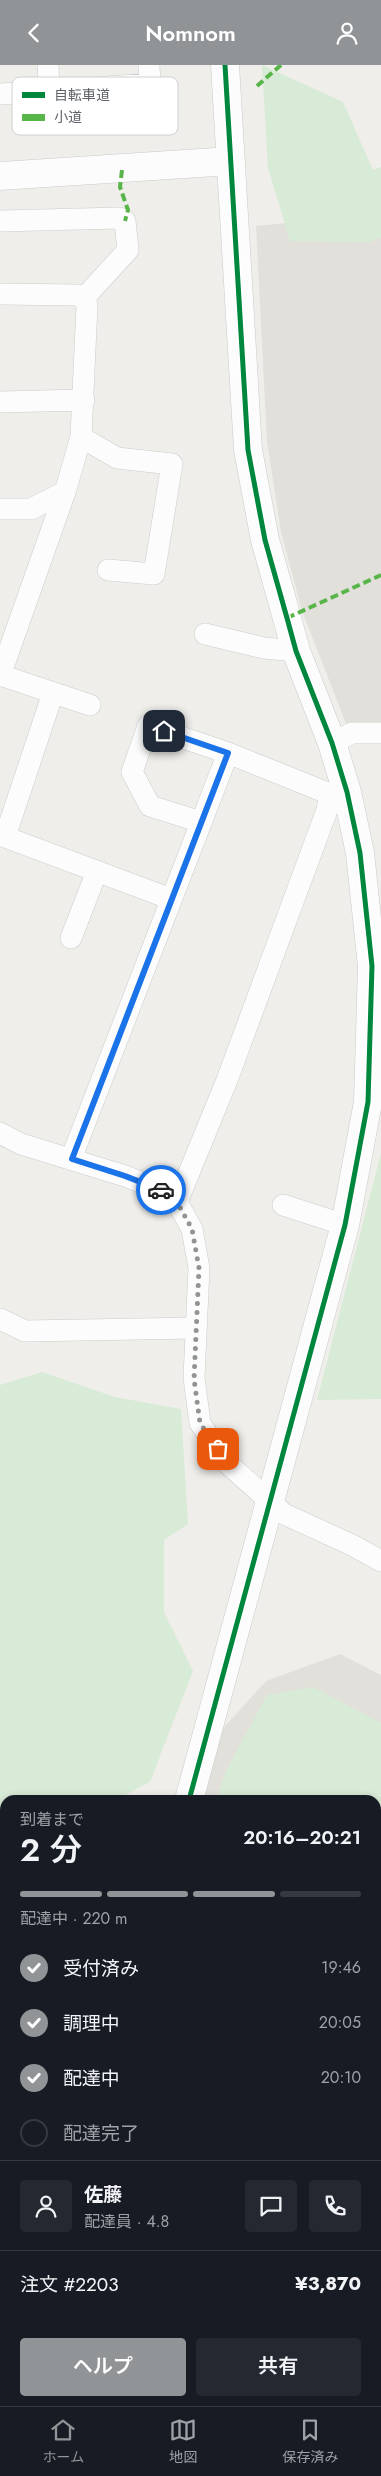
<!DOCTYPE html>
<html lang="ja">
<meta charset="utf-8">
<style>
:root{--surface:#171b24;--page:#242831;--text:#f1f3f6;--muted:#9ea1a6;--line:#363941;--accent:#919496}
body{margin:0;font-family:Jost,"Noto Sans JP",sans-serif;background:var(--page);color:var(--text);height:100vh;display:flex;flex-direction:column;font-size:19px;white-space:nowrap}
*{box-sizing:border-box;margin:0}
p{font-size:16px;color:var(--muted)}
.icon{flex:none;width:28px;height:28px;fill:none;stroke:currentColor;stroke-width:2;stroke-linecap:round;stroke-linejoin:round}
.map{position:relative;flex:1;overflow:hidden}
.details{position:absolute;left:0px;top:1730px;width:381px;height:611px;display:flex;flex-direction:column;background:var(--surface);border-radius:15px 15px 0 0;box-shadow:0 2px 8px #0003}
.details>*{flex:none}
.pin{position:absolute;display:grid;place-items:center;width:42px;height:42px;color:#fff;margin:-21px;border-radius:10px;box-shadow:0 2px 8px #0006}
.courier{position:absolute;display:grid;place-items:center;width:50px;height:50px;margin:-25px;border:4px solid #1a73e8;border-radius:50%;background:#fff;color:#222;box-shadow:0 1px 6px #0007}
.headline em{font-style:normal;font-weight:600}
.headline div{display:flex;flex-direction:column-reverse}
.headline{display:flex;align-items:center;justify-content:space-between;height:85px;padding:0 20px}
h1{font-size:32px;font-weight:600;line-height:38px}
.bar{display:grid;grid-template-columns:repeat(4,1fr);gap:8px 5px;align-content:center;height:60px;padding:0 20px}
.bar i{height:6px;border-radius:4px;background:var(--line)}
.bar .current{background:var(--accent)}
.bar p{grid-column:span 4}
.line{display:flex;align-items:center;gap:12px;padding:0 20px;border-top:1px solid var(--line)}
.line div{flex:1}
.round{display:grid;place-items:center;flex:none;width:52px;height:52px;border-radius:5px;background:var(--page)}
ol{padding:0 20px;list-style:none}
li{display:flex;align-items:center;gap:15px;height:55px}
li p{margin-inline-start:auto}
li .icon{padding:5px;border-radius:50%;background:var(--accent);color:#fff;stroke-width:4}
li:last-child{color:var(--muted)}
li i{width:28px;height:28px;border:2px solid var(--line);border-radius:50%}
.primary-button{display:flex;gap:10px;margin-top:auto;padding:10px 20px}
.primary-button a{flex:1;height:58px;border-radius:5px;background:var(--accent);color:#fff;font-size:20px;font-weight:600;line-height:58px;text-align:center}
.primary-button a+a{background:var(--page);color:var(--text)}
header{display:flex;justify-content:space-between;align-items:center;height:65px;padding:0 20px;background:var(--accent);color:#fff;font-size:22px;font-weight:600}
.tabs{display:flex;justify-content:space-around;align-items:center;height:70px;border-top:1px solid var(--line);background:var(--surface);font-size:14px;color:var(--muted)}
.tabs a{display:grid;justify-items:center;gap:2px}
.tabs .current{color:var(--accent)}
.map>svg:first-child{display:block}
</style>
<header><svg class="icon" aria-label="back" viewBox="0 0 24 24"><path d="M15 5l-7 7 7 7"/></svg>Nomnom<svg class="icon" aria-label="person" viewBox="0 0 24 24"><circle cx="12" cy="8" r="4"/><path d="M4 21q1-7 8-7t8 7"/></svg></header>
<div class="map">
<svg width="381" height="2341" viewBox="0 0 381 2341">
<rect width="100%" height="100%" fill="#efeeea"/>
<path fill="#e2e0da" d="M381 124V660L347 661 302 546 281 467 267 376 256 161 346 152Z
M340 1589 381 1610V2156L376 2155V1735H202L219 1668 266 1616Z"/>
<path fill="#d8ebd6" d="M262 0 343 37 373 105 381 102V173L370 177 290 176 268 103Z
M381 1088V1334L317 1335Z
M42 1307 115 1332 181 1344 188 1459 164 1475V1547L193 1606 150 1717 125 1730 124 1735H5V1814L2 1819 4 1853 0 1857V1320Z
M313 1622 381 1658V1867L376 1879V1735H217L225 1708 267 1630Z
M5 2237V2298C0 2281 0 2255 5 2237Z
M13 2336H146V2341H14Z"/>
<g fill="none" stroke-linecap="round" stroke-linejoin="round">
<defs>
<path id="street" d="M48 0 49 25
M0 29 150 19 149 0
M0 156 120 153 125 156 128 185 84 233
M0 229 77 230 84 233 87 240 81 372 65 427 0 611
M0 337 84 335
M81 372 117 393 172 399 154 509 108 505
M0 444H31L65 427
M205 569 264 583 296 586
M0 610 90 640
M332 678 352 668H381
M201 757 150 741 132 707 148 661 228 688
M0 770 171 834
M5 772 53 628
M71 873 97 806
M0 1068 21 1079 125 1111 161 1125 177 1137 192 1164 199 1203 194 1313 200 1358 227 1398 284 1449 352 1480 381 1496
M71 1094 228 688 330 729
M177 1137 227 1015 327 745 330 729 344 727
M283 1140 345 1160
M0 1254 25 1266 196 1263
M0 2039 5 2034
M0 2180 5 2176"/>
<path id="secondary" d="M0 111 231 96
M189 1735 345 1160 368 1037 372 901 360 788 347 727 332 678 296 586 287 553 265 475 248 385 225 0
M0 1969 5 1974
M376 2180 381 2181"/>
</defs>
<use href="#street" stroke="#cbcccc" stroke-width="22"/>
<use href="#secondary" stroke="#cacacb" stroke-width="29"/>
<use href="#street" stroke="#fdfcfc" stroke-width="21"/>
<use href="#secondary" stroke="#fdfcfc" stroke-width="28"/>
<path stroke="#58b549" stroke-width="4" stroke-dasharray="8 4" stroke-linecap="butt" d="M257 21 281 0
M122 105 120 122 128 145 125 156
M287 553 381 510"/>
<defs>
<path id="cycleway" d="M189 1735 345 1160 368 1037 372 901 360 788 347 727 332 678 296 586 287 553 265 475 248 385 225 0"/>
</defs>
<use href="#cycleway" stroke="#fff" stroke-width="8"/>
<use href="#cycleway" stroke="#00873e" stroke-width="5"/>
</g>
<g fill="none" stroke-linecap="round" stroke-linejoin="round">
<path stroke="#919496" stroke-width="5" stroke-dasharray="0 9" d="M161 1125 177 1137 192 1164 199 1203 194 1314 200 1358 218 1384"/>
<path stroke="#1a73e8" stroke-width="6" d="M161 1125 125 1111 72 1094 228 688 164 666"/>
</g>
<rect x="12" y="12" width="166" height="58" rx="8" fill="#fff" stroke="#cfd0d2" stroke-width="1"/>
<rect x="22" y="27" width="23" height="6" fill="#00873e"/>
<rect x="22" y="49" width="23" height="7" fill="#58b549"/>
<g font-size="14" fill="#5f6368">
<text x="54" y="35">自転車道</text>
<text x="54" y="57">小道</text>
</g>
</svg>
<div class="pin" style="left:218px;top:1384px;background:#ea580c"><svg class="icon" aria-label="bag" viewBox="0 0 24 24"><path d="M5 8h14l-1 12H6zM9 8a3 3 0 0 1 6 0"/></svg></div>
<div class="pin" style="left:164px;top:666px;background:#1f2937"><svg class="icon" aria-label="home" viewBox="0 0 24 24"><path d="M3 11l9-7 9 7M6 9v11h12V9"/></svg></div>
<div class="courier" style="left:161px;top:1125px"><svg class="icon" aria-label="car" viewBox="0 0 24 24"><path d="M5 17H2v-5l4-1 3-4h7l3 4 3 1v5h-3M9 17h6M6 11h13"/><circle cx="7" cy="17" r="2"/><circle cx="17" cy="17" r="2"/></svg></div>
<section class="details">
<div class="headline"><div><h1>2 分</h1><p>到着まで</p></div><em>20:16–20:21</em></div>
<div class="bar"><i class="current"></i><i class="current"></i><i class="current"></i><i></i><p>配達中 · 220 m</p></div>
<ol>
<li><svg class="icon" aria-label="check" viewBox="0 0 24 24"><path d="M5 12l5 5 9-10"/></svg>受付済み<p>19:46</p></li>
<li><svg class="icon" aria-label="check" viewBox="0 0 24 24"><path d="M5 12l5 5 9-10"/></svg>調理中<p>20:05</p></li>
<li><svg class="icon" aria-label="check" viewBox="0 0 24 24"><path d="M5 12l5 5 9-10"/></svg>配達中<p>20:10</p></li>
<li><i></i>配達完了</li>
</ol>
<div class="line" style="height:90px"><a class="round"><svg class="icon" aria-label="person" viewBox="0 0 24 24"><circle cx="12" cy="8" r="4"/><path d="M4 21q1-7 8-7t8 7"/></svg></a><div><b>佐藤</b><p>配達員 · 4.8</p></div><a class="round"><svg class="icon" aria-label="chat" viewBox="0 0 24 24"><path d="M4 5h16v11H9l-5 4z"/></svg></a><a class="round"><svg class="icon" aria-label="phone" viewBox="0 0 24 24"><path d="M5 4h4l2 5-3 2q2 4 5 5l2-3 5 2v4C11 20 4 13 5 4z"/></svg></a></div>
<div class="line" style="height:65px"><div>注文 #2203</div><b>¥3,870</b></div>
<div class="primary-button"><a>ヘルプ</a><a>共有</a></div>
</section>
</div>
<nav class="tabs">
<a class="current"><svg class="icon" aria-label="home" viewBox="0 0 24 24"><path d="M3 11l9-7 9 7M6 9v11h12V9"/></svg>ホーム</a>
<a><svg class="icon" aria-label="map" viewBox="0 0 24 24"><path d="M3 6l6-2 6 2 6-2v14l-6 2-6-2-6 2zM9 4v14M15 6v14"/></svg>地図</a>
<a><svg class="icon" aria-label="saved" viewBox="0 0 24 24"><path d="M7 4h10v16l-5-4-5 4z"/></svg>保存済み</a>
</nav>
